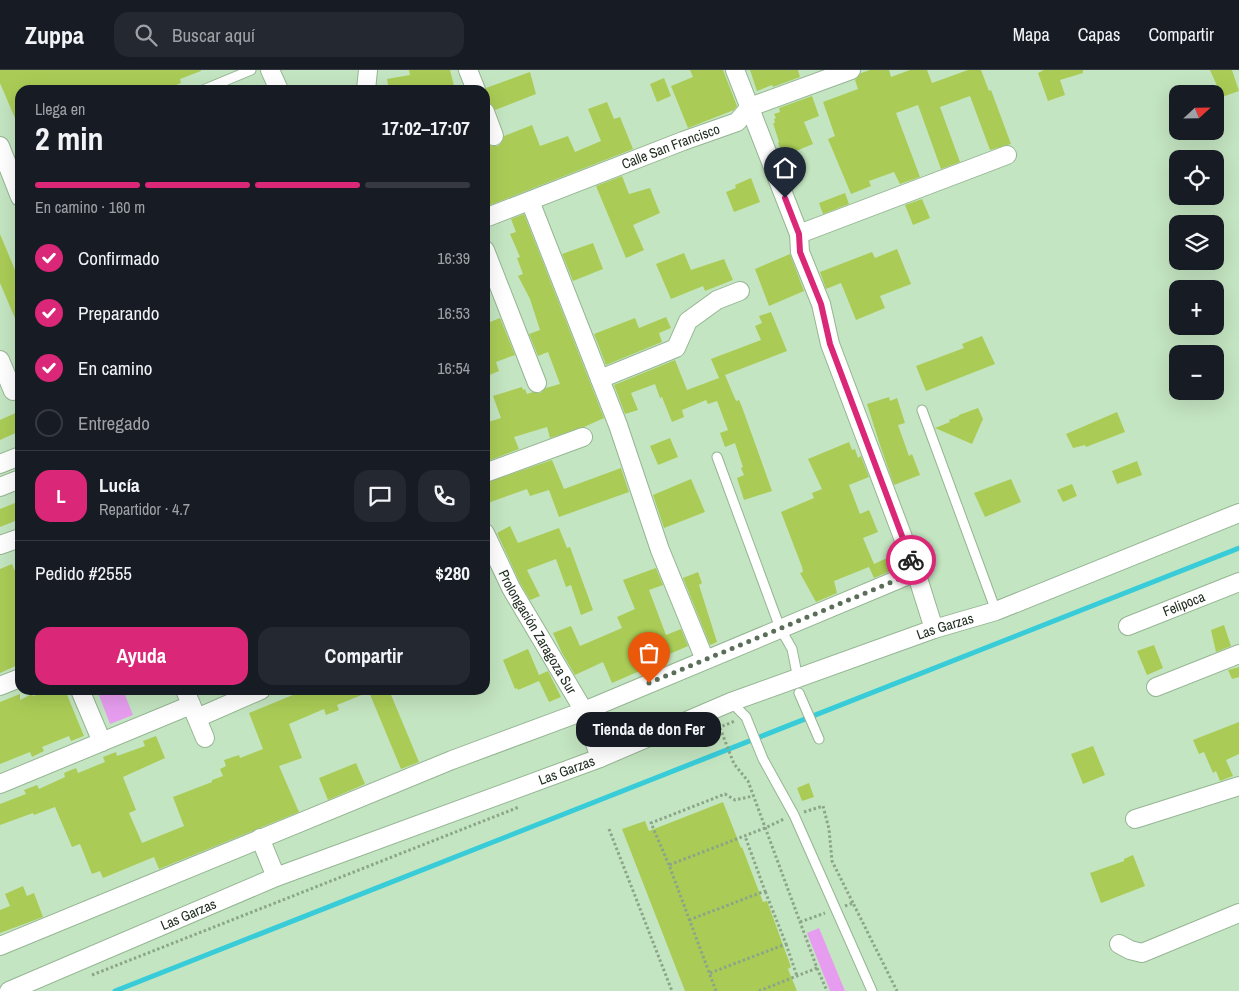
<!DOCTYPE html>
<html lang="es">
<meta charset="utf-8">
<style>
:root{--surface:#171b24;--page:#242831;--text:#f1f3f6;--muted:#9ea1a6;--line:#363941;--accent:#db2777}
body{margin:0;font-family:"Archivo Narrow",sans-serif;background:var(--page);color:var(--text);height:100vh;display:flex;flex-direction:column;font-size:19px;white-space:nowrap}
*{box-sizing:border-box;margin:0}
p{font-size:16px;color:var(--muted)}
.icon{flex:none;width:28px;height:28px;fill:none;stroke:currentColor;stroke-width:2;stroke-linecap:round;stroke-linejoin:round}
.map{position:relative;flex:1;overflow:hidden}
.side{position:absolute;left:15px;top:15px;width:475px;height:610px;display:flex;flex-direction:column;background:var(--surface);border-radius:15px;box-shadow:0 5px 20px #0002}
.side>*{flex:none}
.needle{width:32px;rotate:68deg}
.tools{position:absolute;left:1169px;top:15px;display:grid;gap:10px}
.tools a{display:grid;place-items:center;width:55px;height:55px;border-radius:10px;background:var(--surface);box-shadow:0 5px 20px #0002;font-size:25px}
.pin{position:absolute;display:grid;place-items:center;width:42px;height:42px;color:#fff;margin:-51px -21px;border-radius:50% 50% 50% 0;rotate:-45deg;box-shadow:0 0 5px #0007}
.pin .icon{rotate:45deg}
.courier{position:absolute;display:grid;place-items:center;width:50px;height:50px;margin:-25px;border:4px solid #db2777;border-radius:50%;background:#fff;color:#222;box-shadow:0 1px 6px #0007}
.bubble{position:absolute;height:35px;border-radius:15px;background:var(--surface);box-shadow:0 5px 20px #0002;font-size:16px;font-weight:700;line-height:35px;text-align:center}
.summary em{font-style:normal;font-weight:700}
.summary div{display:flex;flex-direction:column-reverse}
.summary{display:flex;align-items:center;justify-content:space-between;height:85px;padding:0 20px}
h1{font-size:32px;font-weight:700;line-height:38px}
.bar{display:grid;grid-template-columns:repeat(4,1fr);gap:8px 5px;align-content:center;height:60px;padding:0 20px}
.bar i{height:6px;border-radius:4px;background:var(--line)}
.bar .current{background:var(--accent)}
.bar p{grid-column:span 4}
.line{display:flex;align-items:center;gap:12px;padding:0 20px;border-top:1px solid var(--line)}
.line div{flex:1}
.round{display:grid;place-items:center;flex:none;width:52px;height:52px;border-radius:15px;background:var(--page)}
ol{padding:0 20px;list-style:none}
li{display:flex;align-items:center;gap:15px;height:55px}
li p{margin-inline-start:auto}
li .icon{padding:5px;border-radius:50%;background:var(--accent);color:#fff;stroke-width:4}
li:last-child{color:var(--muted)}
li i{width:28px;height:28px;border:2px solid var(--line);border-radius:50%}
.primary-button{display:flex;gap:10px;margin-top:auto;padding:10px 20px}
.primary-button a{flex:1;height:58px;border-radius:15px;background:var(--accent);color:#fff;font-size:20px;font-weight:700;line-height:58px;text-align:center}
.primary-button a+a{background:var(--page);color:var(--text)}
header{display:flex;align-items:center;gap:30px;box-sizing:border-box;height:70px;padding:0 25px;background:var(--surface);border-bottom:1px solid var(--line)}
header strong{font-size:24px}
nav{display:flex;gap:28px;margin-inline-start:auto;font-size:18px}
.search{width:350px;height:45px;background:var(--page);display:flex;align-items:center;gap:12px;box-sizing:border-box;padding:0 18px;border-radius:15px;color:var(--muted);font-size:19px}
.map>svg:first-child{display:block}
</style>
<header>
<strong>Zuppa</strong>
<div class="search"><svg class="icon" aria-label="search" viewBox="0 0 24 24"><circle cx="10" cy="10" r="6"/><path d="M15 15l6 6"/></svg>Buscar aquí</div>
<nav><a>Mapa</a><a>Capas</a><a>Compartir</a></nav>
</header>
<div class="map">
<svg width="1239" height="921" viewBox="0 0 1239 921">
<rect width="100%" height="100%" fill="#c4e5c1"/>
<path fill="#e79def" d="M97 620H123L133 645 110 654Z
M819 858 845 921H830L807 863Z"/>
<g fill="none" stroke-linecap="round" stroke-linejoin="round">
<path stroke="#38ccd9" stroke-width="5" d="M115 921 1239 478"/>
</g>
<path fill="#aacc56" d="M0 0H201V1L180 9 181 13 165 20H20V60L0 13Z
M409 0H450L455 20H389L387 9 410 5Z
M690 0H723L737 36 734 40 688 58 671 16 693 7Z
M750 0H798L800 7 773 17 772 15 757 21Z
M870 0H889L891 7 910 0H927L932 13 968 0H981L989 21 991 20 1011 74 990 80 970 26 940 37 960 92 941 99 918 35 896 43 920 107 900 114 894 102 869 111 871 116 851 124 828 69 835 66 823 32 858 19 855 10 861 3Z
M1044 0H1083V3L1060 10 1065 25 1048 31 1038 3Z
M1210 0H1232L1239 21 1222 27Z
M530 2 536 24 495 40 491 34 485 32 486 18Z
M664 8 671 26 657 32 650 14Z
M812 26 819 46 804 52 813 74 784 86 778 73 779 72 773 53H775L774 49 776 48 774 44 780 42 779 38Z
M607 32 614 49 620 47 633 79 485 137V74L493 76H498L502 72 504 66 532 55 540 76 568 66 575 82 601 71 588 39Z
M622 106 629 124 650 118 660 143 633 155 644 180 626 188 596 116Z
M751 108 760 132 734 142 726 122 736 118 735 115Z
M845 123 849 134 823 144 819 133Z
M922 129 930 148 913 155 905 135Z
M524 144 604 348 584 357 550 368 547 357 514 367 519 379 485 392V353L501 348 493 326 522 317 523 320 525 319 527 324 533 322 540 323 546 318 560 314 548 282 538 286 529 264 540 260 530 229 518 206 523 204 517 188 520 187 510 164 516 162 511 149Z
M0 164 20 212V260L0 213Z
M593 173 603 199 573 211 562 184Z
M897 179 911 214 880 226 885 238 856 250 841 213 826 219 820 202 872 182 875 188Z
M684 183 691 200 724 189 733 210 705 221 703 216 671 229 656 194Z
M790 184 804 221 769 236 755 199Z
M771 242 787 281 725 305 736 331 739 330 742 337 772 421 744 430 737 408 744 405 741 398 743 397 735 373 725 377 720 363 728 360 717 331 708 334 706 330 682 340 684 347 672 352 662 327 660 328 655 314 631 323 638 340 625 344 614 315 675 290 687 320 719 308 711 289 761 270 755 256 762 253 759 246Z
M666 247 671 258 659 263 662 272 606 295 594 264 635 248 639 258Z
M500 248 515 285 496 292 499 301 485 307V254Z
M982 266 995 294 926 321 916 296 964 278 962 274Z
M889 327 890 331 897 328 905 353 898 355 909 386 912 384 920 405 894 415 881 378 867 334Z
M978 338 983 349 972 374 935 358 950 352 949 350 959 346V345Z
M20 341V361L0 370V350Z
M1117 342 1125 362 1086 377 1085 375 1073 378 1066 364Z
M670 368 678 387 658 395 650 376Z
M849 372 852 380 855 379 858 388 861 386 869 407 849 415 860 444 869 440 878 462 863 468 874 494 887 488 893 500 874 508 869 497 834 511 837 523 816 532 800 503 803 502 802 497 781 442 814 428 812 423 822 419 808 389Z
M552 390 564 419 621 398 629 422 559 447 549 420 530 426 527 419 485 434V413Z
M1137 391 1142 405 1117 414 1112 401Z
M691 409 705 442 664 458 653 425Z
M1011 409 1021 432 985 447 974 423Z
M1072 414 1077 426 1063 432 1057 420Z
M20 431V449L0 457V439Z
M510 456 518 473 559 458 567 478 570 477 593 540 581 545 571 515 566 517 556 489 527 500 540 526 530 530 520 513 497 463Z
M12 494 15 501 20 498V594L0 603V499Z
M656 498 663 515 649 520 666 565 681 559 688 576 656 590 658 593 612 613 603 592 575 605 562 583 553 563 571 556 580 576 622 558 617 547 635 539 623 510Z
M698 502 702 513 699 515 717 572 710 575 683 508Z
M1224 555 1231 576 1216 582 1211 560Z
M1154 575 1163 598 1147 605 1137 581Z
M528 579 539 605 548 601 561 627 549 632 539 611 518 620 517 618 515 619 503 590Z
M1239 597V607L1232 609 1228 600Z
M50 620H65L84 666 71 671 69 666 42 677 44 681 32 687 30 682 0 694V632L20 624V630L32 624 33 626Z
M305 620H389L419 692 401 699 369 622 337 635 339 640 326 645 324 639 289 654 302 688 279 696 299 742 159 799 154 787 103 808 100 801 92 804 80 774 72 777 55 737 34 745 33 743 0 755V734L26 724 24 720 37 715 39 719 65 707 64 703 76 698 78 703 105 692 103 687 116 682 117 686 145 676 143 671 156 666 165 688 123 707 136 740 129 743 142 773 184 756 173 727 212 712V710L223 706 220 699 226 696 224 690 239 685 240 688 263 679 249 643Z
M1239 652V684L1226 690 1233 706 1220 711 1216 701 1213 703 1204 682 1199 684 1193 670Z
M1093 676 1105 705 1083 714 1071 684Z
M356 693 365 714 328 730 319 708Z
M809 713 814 727 802 731 797 718Z
M723 732 741 778 742 777 763 832 767 831 791 897 788 899 797 921H685L622 759 645 751 649 761Z
M1133 785 1145 816 1101 833 1090 803 1124 791V789Z
M23 816 27 826 34 823 43 847 0 863V840L10 836 5 824Z"/>
<g fill="none" stroke-linecap="round" stroke-linejoin="round">
<defs>
<path id="lane" d="M203 20 251 0
M922 340 996 541
M717 387 780 558 792 579 798 609
M799 623 819 669
M731 632 746 647 763 689 794 745 872 921"/>
<g id="street">
<path d="M270 0 279 20"/>
<path d="M468 0 476 20"/>
<path d="M735 0 799 164 800 182 821 234 830 274 916 502 934 559"/>
<path d="M366 20 368 0"/>
<path d="M485 42 494 66"/>
<path d="M0 76 20 127"/>
<path d="M530 131 618 355 660 480 705 590"/>
<path id="s1" d="M485 148 683 71 737 52 750 37 851 0"/>
<path d="M799 164 1007 85"/>
<path d="M485 180 537 313"/>
<path d="M0 290 13 321"/>
<path d="M600 309 676 278 688 251 717 230 740 221"/>
<path d="M0 394 20 386"/>
<path d="M485 403 583 367"/>
<path d="M0 417 20 409"/>
<path id="s2" d="M485 463 511 518 584 641 600 688"/>
<path d="M0 475 20 468"/>
<path id="s3" d="M1128 556 1239 512"/>
<path d="M0 616 20 608"/>
<path d="M1156 617 1239 584"/>
<path d="M80 620 102 672"/>
<path d="M185 620 205 668"/>
<path d="M197 648 261 620"/>
<path d="M0 714 191 635"/>
<path d="M1135 749 1239 716"/>
<path d="M260 768 276 807"/>
<path d="M1119 874 1130 880 1142 883 1239 843"/>
<path d="M0 876 452 690 584 641 916 502"/>
<path id="s4" d="M9 921 276 807 600 688 731 632 934 559 996 541 1239 443"/>
</g>
</defs>
<use href="#lane" stroke="#95b593" stroke-width="11"/>
<use href="#street" stroke="#95b593" stroke-width="20"/>
<path stroke="#8ba589" stroke-width="3" stroke-dasharray="2.5 2.5" stroke-linecap="butt" d="M720 658 734 694 748 711 817 898 759 921
M676 675 735 651
M804 742 823 736 829 759 832 791 853 833
M609 759 672 921
M669 795 651 753 725 724 735 730 753 726
M845 836 853 833 897 921
M689 850 765 821 745 766
M800 852 825 843
M786 874 797 906
M817 898 827 921
M710 903 786 874 765 821
M92 905 519 737
M716 921 669 795 765 758 784 749"/>
<use href="#lane" stroke="#fff" stroke-width="9"/>
<use href="#street" stroke="#fff" stroke-width="18"/>
</g>
<g fill="none" stroke-linecap="round" stroke-linejoin="round">
<path stroke="#5b6e59" stroke-width="5" stroke-dasharray="0 9" d="M649 613 916 502 911 490"/>
<path stroke="#db2777" stroke-width="6" d="M785 128 799 164 800 182 821 234 830 274 911 490"/>
</g>
<g text-anchor="middle" stroke-width="4" stroke-linejoin="round" paint-order="stroke">
<g font-size="14" fill="#222e21" stroke="#f4fff4">
<text dy="5" stroke="none"><textPath href="#s1" startOffset="199">Calle San Francisco</textPath></text>
<text dy="5" stroke="none"><textPath href="#s3" startOffset="60">Felipoca</textPath></text>
<text dy="5" stroke="none"><textPath href="#s4" startOffset="1005">Las Garzas</textPath></text>
<text dy="5" stroke="none"><textPath href="#s2" startOffset="112">Prolongación Zaragoza Sur</textPath></text>
<text dy="5" stroke="none"><textPath href="#s4" startOffset="600">Las Garzas</textPath></text>
<text dy="5" stroke="none"><textPath href="#s4" startOffset="195">Las Garzas</textPath></text>
</g>
</g>
</svg>
<div class="tools">
<a><svg class="needle" viewBox="-14 -14 28 28"><path d="M0-13l5 13h-10z" fill="#e53935"/><path d="M0 13l5-13h-10z" fill="#9ea1a6"/></svg></a>
<a><svg class="icon" aria-label="locate" viewBox="0 0 24 24"><circle cx="12" cy="12" r="6"/><path d="M12 2v4M12 18v4M2 12h4M18 12h4"/></svg></a>
<a><svg class="icon" aria-label="layers" viewBox="0 0 24 24"><path d="M12 4l9 5-9 5-9-5zM3 14l9 5 9-5"/></svg></a>
<a>+</a>
<a>−</a>
</div>
<div class="pin" style="left:649px;top:613px;background:#ea580c"><svg class="icon" aria-label="bag" viewBox="0 0 24 24"><path d="M5 8h14l-1 12H6zM9 8a3 3 0 0 1 6 0"/></svg></div>
<div class="pin" style="left:785px;top:128px;background:#1f2937"><svg class="icon" aria-label="home" viewBox="0 0 24 24"><path d="M3 11l9-7 9 7M6 9v11h12V9"/></svg></div>
<div class="courier" style="left:911px;top:490px"><svg class="icon" aria-label="bike" viewBox="0 0 24 24"><circle cx="6" cy="16" r="4"/><circle cx="18" cy="16" r="4"/><path d="M6 16l4-8h5l3 8M10 8l3 8H6M13 5h3"/></svg></div>
<div class="bubble" style="left:576px;top:642px;width:145px">Tienda de don Fer</div>
<section class="side">
<div class="summary"><div><h1>2 min</h1><p>Llega en</p></div><em>17:02–17:07</em></div>
<div class="bar"><i class="current"></i><i class="current"></i><i class="current"></i><i></i><p>En camino · 160 m</p></div>
<ol>
<li><svg class="icon" aria-label="check" viewBox="0 0 24 24"><path d="M5 12l5 5 9-10"/></svg>Confirmado<p>16:39</p></li>
<li><svg class="icon" aria-label="check" viewBox="0 0 24 24"><path d="M5 12l5 5 9-10"/></svg>Preparando<p>16:53</p></li>
<li><svg class="icon" aria-label="check" viewBox="0 0 24 24"><path d="M5 12l5 5 9-10"/></svg>En camino<p>16:54</p></li>
<li><i></i>Entregado</li>
</ol>
<div class="line" style="height:90px"><b class="round" style="background:var(--accent);color:#fff">L</b><div><b>Lucía</b><p>Repartidor · 4.7</p></div><a class="round"><svg class="icon" aria-label="chat" viewBox="0 0 24 24"><path d="M4 5h16v11H9l-5 4z"/></svg></a><a class="round"><svg class="icon" aria-label="phone" viewBox="0 0 24 24"><path d="M5 4h4l2 5-3 2q2 4 5 5l2-3 5 2v4C11 20 4 13 5 4z"/></svg></a></div>
<div class="line" style="height:65px"><div>Pedido #2555</div><b>$280</b></div>
<div class="primary-button"><a>Ayuda</a><a>Compartir</a></div>
</section>
</div>
